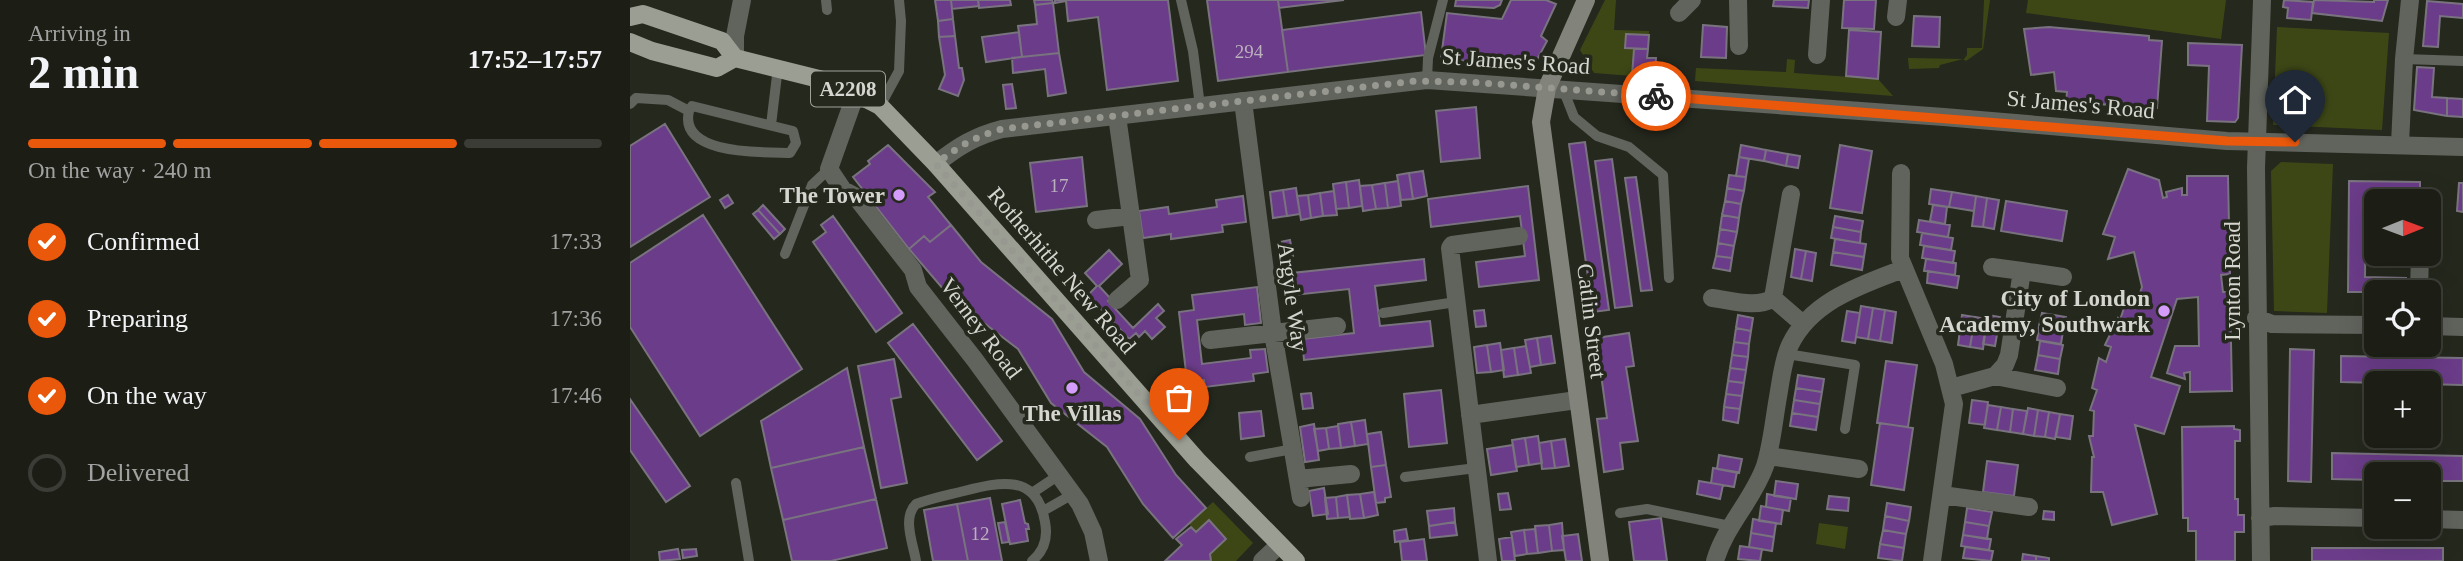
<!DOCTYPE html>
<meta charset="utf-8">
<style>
:root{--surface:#1c1e16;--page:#25271f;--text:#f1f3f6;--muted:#a0a2a1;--line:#3a3c35;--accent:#ea580c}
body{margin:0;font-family:Georgia,serif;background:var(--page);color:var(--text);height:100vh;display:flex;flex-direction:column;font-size:26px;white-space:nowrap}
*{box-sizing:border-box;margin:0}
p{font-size:23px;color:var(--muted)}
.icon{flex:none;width:38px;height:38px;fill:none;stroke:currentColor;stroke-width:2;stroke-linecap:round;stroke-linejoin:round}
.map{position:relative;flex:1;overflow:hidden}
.side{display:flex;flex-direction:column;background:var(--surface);width:630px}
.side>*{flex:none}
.needle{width:46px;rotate:89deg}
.buttons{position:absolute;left:1734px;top:189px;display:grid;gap:14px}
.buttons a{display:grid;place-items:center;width:77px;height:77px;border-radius:10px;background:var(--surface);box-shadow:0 7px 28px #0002,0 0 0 2px var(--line);font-size:35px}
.pin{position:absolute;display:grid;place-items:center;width:60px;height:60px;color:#fff;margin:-72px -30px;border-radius:50% 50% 50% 0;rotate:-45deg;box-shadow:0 0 7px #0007}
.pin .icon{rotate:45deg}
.courier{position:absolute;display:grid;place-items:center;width:70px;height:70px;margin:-35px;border:5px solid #ea580c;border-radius:50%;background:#fff;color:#222;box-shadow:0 2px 9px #0007}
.headline em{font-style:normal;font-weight:700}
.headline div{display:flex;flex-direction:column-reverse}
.headline{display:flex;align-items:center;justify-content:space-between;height:119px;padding:0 28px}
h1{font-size:46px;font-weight:700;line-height:52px}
.bar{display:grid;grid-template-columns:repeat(4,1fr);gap:10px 7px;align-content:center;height:84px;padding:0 28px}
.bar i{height:9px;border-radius:5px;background:var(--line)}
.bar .selected{background:var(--accent)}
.bar p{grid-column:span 4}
ol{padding:0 28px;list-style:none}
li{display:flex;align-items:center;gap:21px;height:77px}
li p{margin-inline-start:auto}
li .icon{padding:7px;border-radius:50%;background:var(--accent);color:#fff;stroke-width:4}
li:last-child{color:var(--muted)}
li i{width:38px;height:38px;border:4px solid var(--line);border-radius:50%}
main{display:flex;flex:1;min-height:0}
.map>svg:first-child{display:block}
</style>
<main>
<section class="side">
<div class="headline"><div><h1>2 min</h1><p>Arriving in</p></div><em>17:52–17:57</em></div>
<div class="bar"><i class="selected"></i><i class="selected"></i><i class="selected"></i><i></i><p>On the way · 240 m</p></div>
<ol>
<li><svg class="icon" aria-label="check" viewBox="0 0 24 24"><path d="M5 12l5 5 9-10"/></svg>Confirmed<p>17:33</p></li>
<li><svg class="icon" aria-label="check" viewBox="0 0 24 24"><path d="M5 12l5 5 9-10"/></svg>Preparing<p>17:36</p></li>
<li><svg class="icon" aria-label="check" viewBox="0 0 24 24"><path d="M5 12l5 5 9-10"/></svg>On the way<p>17:46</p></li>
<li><i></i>Delivered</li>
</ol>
</section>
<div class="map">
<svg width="1833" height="561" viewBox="0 0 1833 561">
<rect width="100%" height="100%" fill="#25281d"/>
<path fill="#3d4716" d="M975 0H986L984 30 1019 31V35H996L995 48 1004 49 1002 76 964 73 950 50Z
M1354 0H1360L1353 49 1336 61 1333 59 1310 65 1309 68 1279 69 1278 58 1334 59 1337 55V48H1352Z
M1398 0H1596L1591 39 1396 13Z
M1647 27 1759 33 1752 130 1643 125Z
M1157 59 1165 60 1164 73 1248 79 1263 96 1065 81 1066 68 1156 72Z
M1651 162 1703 164 1697 313 1644 311 1641 171Z
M583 502 623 543 606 561H581L580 554 596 539 579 520 566 532 559 524Z
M1189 523 1218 527 1215 549 1186 544Z"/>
<path fill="#6b3c89" stroke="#79737f" stroke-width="2" d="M305 0H321L323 19 308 21Z
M321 0H348L349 6 322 9Z
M348 0H380L381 5 349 8Z
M404 0H422L423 3 405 5Z
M425 0H538L548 81 477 90 468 17 438 21 436 1 425 3Z
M577 0H648L658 72 588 81Z
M648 0H714L649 8Z
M826 0H872L870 5 864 8 825 6Z
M881 0H916L926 4 911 36 917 41 902 69 811 58 817 13 872 19Z
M1144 0H1179L1178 8 1143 6Z
M1214 0H1246L1244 29 1212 28Z
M1654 0 1683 2 1681 20 1657 18 1658 8 1653 7Z
M1684 0 1744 2V0H1758L1752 21 1682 13Z
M1797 1 1833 4V18L1810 16 1808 47 1793 46Z
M423 3 429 53 392 57 388 26 407 24 405 5Z
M791 12 796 55 658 72 652 30Z
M1284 16 1310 17 1309 47 1282 46Z
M323 19 325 36 309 37 308 21Z
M1073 25 1097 27 1096 58 1071 57Z
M1419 27 1519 36V40L1532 41 1527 108 1436 102 1437 92 1426 91 1424 72 1401 75 1394 29Z
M1219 30 1251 32 1248 79 1216 76Z
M389 32 392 57 356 62 352 37Z
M996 34 1019 35 1018 49 995 48Z
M325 36 329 68H332L334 80 328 96 309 89 315 75 309 37Z
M1558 43 1612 45 1608 118 1605 122 1577 121 1579 66 1558 65Z
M1004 49H1018L1017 58H1026L1025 72H1017L1016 77 1002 76Z
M429 53 436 93 418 96 415 69 383 73 382 58Z
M1787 67 1804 68 1802 97 1817 98V116L1784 110Z
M382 84 386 108 376 109 373 85Z
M1817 98 1833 99V117L1817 116Z
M846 107 850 158 811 162 806 111Z
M35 124 80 197 0 247V146Z
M955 142 979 310 963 312 939 144Z
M258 145 305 192 298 197 321 225 300 242 294 236 279 249 223 177 240 164 238 161Z
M1111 145 1136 150 1134 161 1109 157Z
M1210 145 1242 151 1232 213 1200 208Z
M1136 150 1158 154 1156 166 1134 161Z
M1158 154 1170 156 1168 168 1156 166Z
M452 157 457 206 406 212 400 163Z
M1109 157 1119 159 1116 177 1106 176Z
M982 159 1002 306 985 308 965 161Z
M1498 169 1529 180 1533 198 1537 197 1536 192 1552 188V195H1557V176H1598L1600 274 1591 275 1593 292H1600L1602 391 1560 392V372L1554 373 1555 379 1537 373 1545 346H1569L1568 297 1547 299 1521 377 1550 386 1534 434 1505 425 1527 514 1482 525 1473 492H1461L1462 457H1464L1459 436H1463L1464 411 1460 410 1467 390 1462 388 1469 358 1476 362 1481 347 1475 345 1488 318 1490 320 1496 302 1506 305 1512 287 1504 252 1478 259 1485 237 1473 234Z
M793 171 797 196 783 199 779 173Z
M779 173 783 199 771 200 767 175Z
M1099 175 1116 177 1114 191 1097 188Z
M1006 177 1022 290 1011 291 995 178Z
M729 180 732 206 719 208 716 182Z
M768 181 771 206 758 208 755 183Z
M1719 181 1790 182V198L1736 197 1735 277 1776 278V292H1718Z
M716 182 719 208 706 209 703 184Z
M755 183 758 208 746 209 742 185Z
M1829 183H1833V212L1827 211Z
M742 185 746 209 733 211 730 186Z
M898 186 909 280 849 287 846 262 895 256 890 216 801 227 798 199Z
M666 188 670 214 657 216 653 190Z
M1097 188 1114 191 1111 204 1095 201Z
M1301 189 1322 192 1319 207 1299 204Z
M653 190 657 216 643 218 640 192Z
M704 191 707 215 693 216 690 193Z
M1322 192 1346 196 1344 211 1319 207Z
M690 193 693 216 681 218 678 195Z
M98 195 103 203 95 208 90 200Z
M678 195 681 218 671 220 667 196Z
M613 196 616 222 592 225 593 232 541 239V234L513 238 509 211 538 207 539 214 587 207 586 200Z
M1346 196 1357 198 1353 227 1342 226Z
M1357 198 1369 200 1364 229 1353 227Z
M1095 201 1111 204 1109 218 1092 215Z
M1376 201 1437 211 1432 241 1371 231Z
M133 205 155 229 150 234 128 210Z
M1303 205 1317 207 1315 224 1300 221Z
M128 210 150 234 144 239 123 214Z
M73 215 172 369 70 436 0 327V263Z
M1092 215 1109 218 1107 232 1090 229Z
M203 216 272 313 246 332 183 242 196 232 191 225Z
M1205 216 1233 221 1231 232 1203 227Z
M1289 220 1320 225 1318 237 1287 232Z
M321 225 351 262 422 319 454 372 510 419 546 475 576 508 543 538 513 504 477 447 421 403 388 349 320 297 279 249 294 236 300 242Z
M1203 227 1231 232 1230 243 1201 238Z
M1090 229 1107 232 1104 246 1088 243Z
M1292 233 1323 238 1321 250 1290 245Z
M1205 239 1236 244 1234 257 1203 252Z
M660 240 663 256 652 258 650 242Z
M1088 243 1104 246 1102 258 1086 256Z
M1294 246 1325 251 1323 263 1292 258Z
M1165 249 1176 251 1171 279 1161 277Z
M479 250 492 264 469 286 481 299 478 301 503 328 528 304 534 311 526 318 535 327 522 339 515 331 509 337 506 333 499 339 458 295 467 286 455 273Z
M1176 251 1186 253 1182 281 1171 279Z
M1203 252 1234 257 1232 270 1201 265Z
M1086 256 1102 258 1100 271 1083 268Z
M794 259 796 280 745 286 750 326 800 321 803 346 674 360 672 339 724 333 719 289 664 295 662 273Z
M1296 259 1326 263 1325 275 1294 271Z
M1298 271 1329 276 1327 288 1297 283Z
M627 287 631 323 615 325 614 314 567 320 572 364 621 358 620 350 635 349 638 372 623 374 624 381 575 387 574 380 557 381 549 312 564 310 562 295Z
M1231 306 1243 308 1238 339 1226 337Z
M1243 308 1255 310 1250 341 1238 339Z
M854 310 856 326 846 327 844 311Z
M1255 310 1266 312 1262 343 1250 341Z
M1217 311 1230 313 1225 343 1212 341Z
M1412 313 1436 317 1433 331 1409 326Z
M1108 315 1123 318 1121 331 1106 328Z
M1332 315 1345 317 1340 347 1328 345Z
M1358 315 1370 317 1365 346 1353 344Z
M1345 317 1357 319 1353 349 1340 347Z
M283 324 372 441 347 460 258 343Z
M1409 326 1433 331 1431 344 1407 340Z
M1106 328 1121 331 1119 344 1104 342Z
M999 333 1004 366 996 367 1008 441 990 443 993 469 974 472 967 419 977 418 966 338Z
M921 336 925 363 911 365 907 338Z
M907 338 911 365 900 367 895 340Z
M1410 341 1433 345 1430 359 1408 355Z
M1104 342 1119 344 1118 357 1102 355Z
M870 343 874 370 861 372 857 345Z
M857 345 861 372 847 373 844 347Z
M896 346 901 373 888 375 884 348Z
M884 348 888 375 874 377 871 350Z
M1660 349 1684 350 1681 482 1658 481Z
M1102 355 1118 357 1116 370 1100 368Z
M1408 355 1430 359 1428 374 1405 370Z
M1711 356 1833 358V385L1711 382Z
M264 359 271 397 261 399 277 483 251 488 228 366Z
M1256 361 1287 365 1278 427 1247 423Z
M217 368 234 447 141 468 131 421Z
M1100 368 1116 370 1114 383 1098 381Z
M1168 375 1194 379 1192 392 1166 388Z
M1098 381 1114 383 1112 396 1096 394Z
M1166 388 1192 392 1190 404 1164 400Z
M811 390 817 443 779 447 774 394Z
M681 393 683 408 673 409 671 394Z
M1096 394 1112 396 1110 409 1094 407Z
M0 399 60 486 36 502 0 450Z
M1164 400 1190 404 1188 417 1162 413Z
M1342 400 1358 402 1355 425 1339 423Z
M1358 405 1371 407 1367 430 1354 428Z
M1094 407 1110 409 1108 423 1093 420Z
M1371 407 1383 409 1380 432 1367 430Z
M1398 408 1408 410 1404 436 1393 434Z
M1383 409 1397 411 1393 434 1380 432Z
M1408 410 1419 412 1415 437 1404 436Z
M631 411 634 436 611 439 609 413Z
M1419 412 1430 414 1425 439 1415 437Z
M1162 413 1188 417 1186 430 1160 426Z
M1430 414 1443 416 1440 439 1426 437Z
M735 420 738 444 725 446 721 422Z
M721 422 725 446 711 448 708 424Z
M1250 423 1283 428 1274 490 1241 485Z
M684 424 689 460 675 462 670 427Z
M708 426 711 448 699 449 696 428Z
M1604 426V429L1610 430V441H1605V499H1608V515H1614V532H1605V561H1566V531H1558V518H1553L1552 427Z
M696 428 699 449 688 451 684 429Z
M751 432 756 465 741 467 737 434Z
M908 436 912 463 899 465 895 438Z
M895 438 899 465 886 467 882 440Z
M935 439 939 466 925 468 921 441Z
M921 441 925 468 912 469 909 443Z
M883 445 887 471 861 475 857 449Z
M234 447 246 499 153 520 141 468Z
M1702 453 1833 456V481H1799V474H1746V480L1702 479Z
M1089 455 1112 459 1109 473 1087 469Z
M1357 461 1388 465 1384 496 1353 492Z
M756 465 761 497 755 498V502L746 503 741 467Z
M1083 468 1107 472 1104 487 1081 483Z
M1069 481 1093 485 1090 499 1067 494Z
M1146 481 1168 484 1166 499 1144 496Z
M694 488 698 514 683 516 679 491Z
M744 492 748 515 734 518 730 494Z
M878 493 881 509 870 510 868 494Z
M730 494 734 518 720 519 717 495Z
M1137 494 1161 498 1159 511 1136 507Z
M717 495 720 517 708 518 706 497Z
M1199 496 1219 498 1218 511 1197 509Z
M706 497 708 518 697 519 695 498Z
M360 498 372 561H338L327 504Z
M246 499 257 548 201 561H162L153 520Z
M390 500 395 523 398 524 399 529H396L398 541 380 544 372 504Z
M1257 503 1281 507 1279 521 1255 516Z
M327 504 338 561H303L294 510Z
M1131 506 1153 510 1151 524 1129 521Z
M824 508 825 522 799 526 797 511Z
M1337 508 1362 512 1359 526 1335 522Z
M1414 511 1424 512V520L1413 519Z
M1255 516 1279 521 1276 534 1253 530Z
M1031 518 1037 561H1004L999 522Z
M1123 519 1146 523 1144 537 1121 533Z
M579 520 596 539 580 554 581 561H535L552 545 546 539 561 527 566 532Z
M375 522 379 542 372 543 368 523Z
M825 522 827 535 800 538 799 526Z
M1335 522 1359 526 1357 539 1333 535Z
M932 523 934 550 922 551 919 525Z
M919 525 922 551 908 553 905 526Z
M776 529 778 540 765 542 764 531Z
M905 529 908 553 897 554 894 530Z
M894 530 897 554 885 556 881 532Z
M1253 530 1276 534 1274 548 1250 544Z
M1121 533 1144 537 1142 551 1119 547Z
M948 534 952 561H936L932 536Z
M1333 535 1361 539 1359 550 1331 546Z
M882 537 885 561H872L869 539Z
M794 539 797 561H772L770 542Z
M1250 544 1274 548 1272 561 1248 558Z
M1110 546 1132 549 1130 561 1108 559Z
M1335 547 1363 551 1361 561 1333 558Z
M1682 548H1813V561H1682Z
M48 549 50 559 30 561 29 552Z
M66 549 67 556 53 558 52 550Z
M1393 554 1406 556V561H1392Z
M1406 556 1419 558V561H1406Z"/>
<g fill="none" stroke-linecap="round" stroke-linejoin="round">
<path stroke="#61635d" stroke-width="10" d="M196 0 197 10
M551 0 563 51 570 106
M1774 59 1833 61
M797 80 798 58 813 0
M933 89 944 117 967 136 999 147 1033 175 1039 278
M0 104 6 98 38 100 59 111 62 106 163 131 166 143 160 153C135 152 48 156 59 111
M250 106 269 71 271 21 269 0
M141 125 148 67
M155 254 182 185 199 169
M753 313 826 302
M1157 354 1225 365 1215 429
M620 457 663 449
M775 477 846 468
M106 483 119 561
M402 493 429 475
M413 511 443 494
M990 513 1017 509 1100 526
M286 561C283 543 272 518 286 504 302 498 318 495 334 491 370 482 407 473 415 522 418 537 414 551 402 561"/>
<path stroke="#61635d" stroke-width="18" d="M1108 0 1109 46
M1049 13 1062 0
M1266 17 1268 0
M1187 55 1191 0
M105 58V36L112 0
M226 93 199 169 213 190 226 197 283 270 288 287 345 360 450 504 463 532 469 561
M613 101 643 333 671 498
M1770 144 1774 59 1780 0
M1271 173 1270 258 1314 364 1324 404 1302 561
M466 220 501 216
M1362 267 1392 271
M1789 292 1790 254
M1082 298C1100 300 1127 309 1143 298L1173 324
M1143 298 1161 194
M487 300 510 280 487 116
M1626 318 1642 324 1746 325
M1799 326 1833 327
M580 340 707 326
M1365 376 1375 365 1379 355 1392 271 1433 277
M1321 388 1365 376 1427 388
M840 415 947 400
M1138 456 1229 469
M668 479 721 474
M1312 495 1399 507
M1630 518 1645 516 1746 518
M1799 519 1833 520
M632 561 649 545
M858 561 820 248 822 245 889 236
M1085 561C1095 526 1123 500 1135 466 1142 444 1144 419 1148 397 1151 380 1153 360 1160 345 1181 301 1231 285 1273 269
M1631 561 1626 168 1632 0"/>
<path stroke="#61635d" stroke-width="18" d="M306 164C327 147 345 136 372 129L797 80 1314 117 1597 141 1833 147"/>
<path stroke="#82847b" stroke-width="18" d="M956 0 917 88 911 122 970 561"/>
<path stroke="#9b9e93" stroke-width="18" d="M0 17 13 14 92 41 105 58 205 83 250 106 306 164 567 460 666 561
M0 42 22 51 87 68 105 58"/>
</g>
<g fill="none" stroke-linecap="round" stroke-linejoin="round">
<path stroke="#979991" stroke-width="7" stroke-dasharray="0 12.6" d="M549 440 306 164C327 147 346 136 372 129L785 81 840 82 1026 96"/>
<path stroke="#ea580c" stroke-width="9" d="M1026 96 1597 141 1665 142"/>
</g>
<g fill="#d49cfb" stroke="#25281d" stroke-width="2.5">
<circle cx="269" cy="195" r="7"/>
<circle cx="1534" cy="311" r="7"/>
<circle cx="442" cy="388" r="7"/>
</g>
<g text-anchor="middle" stroke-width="7" stroke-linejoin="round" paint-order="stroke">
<g font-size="19" fill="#bab0be">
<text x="619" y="58">294</text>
<text x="429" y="192">17</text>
<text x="350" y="540">12</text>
</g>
<rect fill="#25281d" stroke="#a0a29a" stroke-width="2" x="181" y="71.5" width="74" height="35" rx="5"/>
<g font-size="21" font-weight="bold" fill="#d4d6cf">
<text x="218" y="96">A2208</text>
</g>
<g font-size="23" fill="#d4d6cf" stroke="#25281d">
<text transform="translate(886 61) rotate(4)" y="8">St James's Road</text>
<text transform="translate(1451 104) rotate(5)" y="8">St James's Road</text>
<text transform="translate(432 270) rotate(49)" y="8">Rotherhithe New Road</text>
<text transform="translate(1602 281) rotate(-90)" y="8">Lynton Road</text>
<text transform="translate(663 297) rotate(82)" y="8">Argyle Way</text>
<text transform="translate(962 321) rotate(83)" y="8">Catlin Street</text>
<text transform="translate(351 328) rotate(53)" y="8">Verney Road</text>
</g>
<g font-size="23" font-weight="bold" fill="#d4d6cf" stroke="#25281d" text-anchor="end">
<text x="255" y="203">The Tower</text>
<text x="1520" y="306">City of London<tspan x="1520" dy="26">Academy, Southwark</tspan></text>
<text x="442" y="421" text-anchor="middle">The Villas</text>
</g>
</g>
</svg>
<div class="buttons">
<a><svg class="needle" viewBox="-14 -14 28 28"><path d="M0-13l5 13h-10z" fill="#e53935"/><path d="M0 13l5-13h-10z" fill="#a0a2a1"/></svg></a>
<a><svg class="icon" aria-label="locate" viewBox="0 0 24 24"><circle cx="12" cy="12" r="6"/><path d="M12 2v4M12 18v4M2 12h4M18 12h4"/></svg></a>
<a>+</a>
<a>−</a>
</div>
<div class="pin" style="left:549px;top:440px;background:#ea580c"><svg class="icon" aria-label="bag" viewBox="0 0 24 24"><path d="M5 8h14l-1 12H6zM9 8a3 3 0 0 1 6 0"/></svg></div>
<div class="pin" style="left:1665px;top:142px;background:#1f2937"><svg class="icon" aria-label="home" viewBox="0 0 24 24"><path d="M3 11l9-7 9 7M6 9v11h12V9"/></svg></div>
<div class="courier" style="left:1026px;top:96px"><svg class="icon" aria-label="bike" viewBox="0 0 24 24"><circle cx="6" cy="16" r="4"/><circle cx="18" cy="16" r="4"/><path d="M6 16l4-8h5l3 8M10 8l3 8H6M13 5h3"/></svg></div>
</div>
</main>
